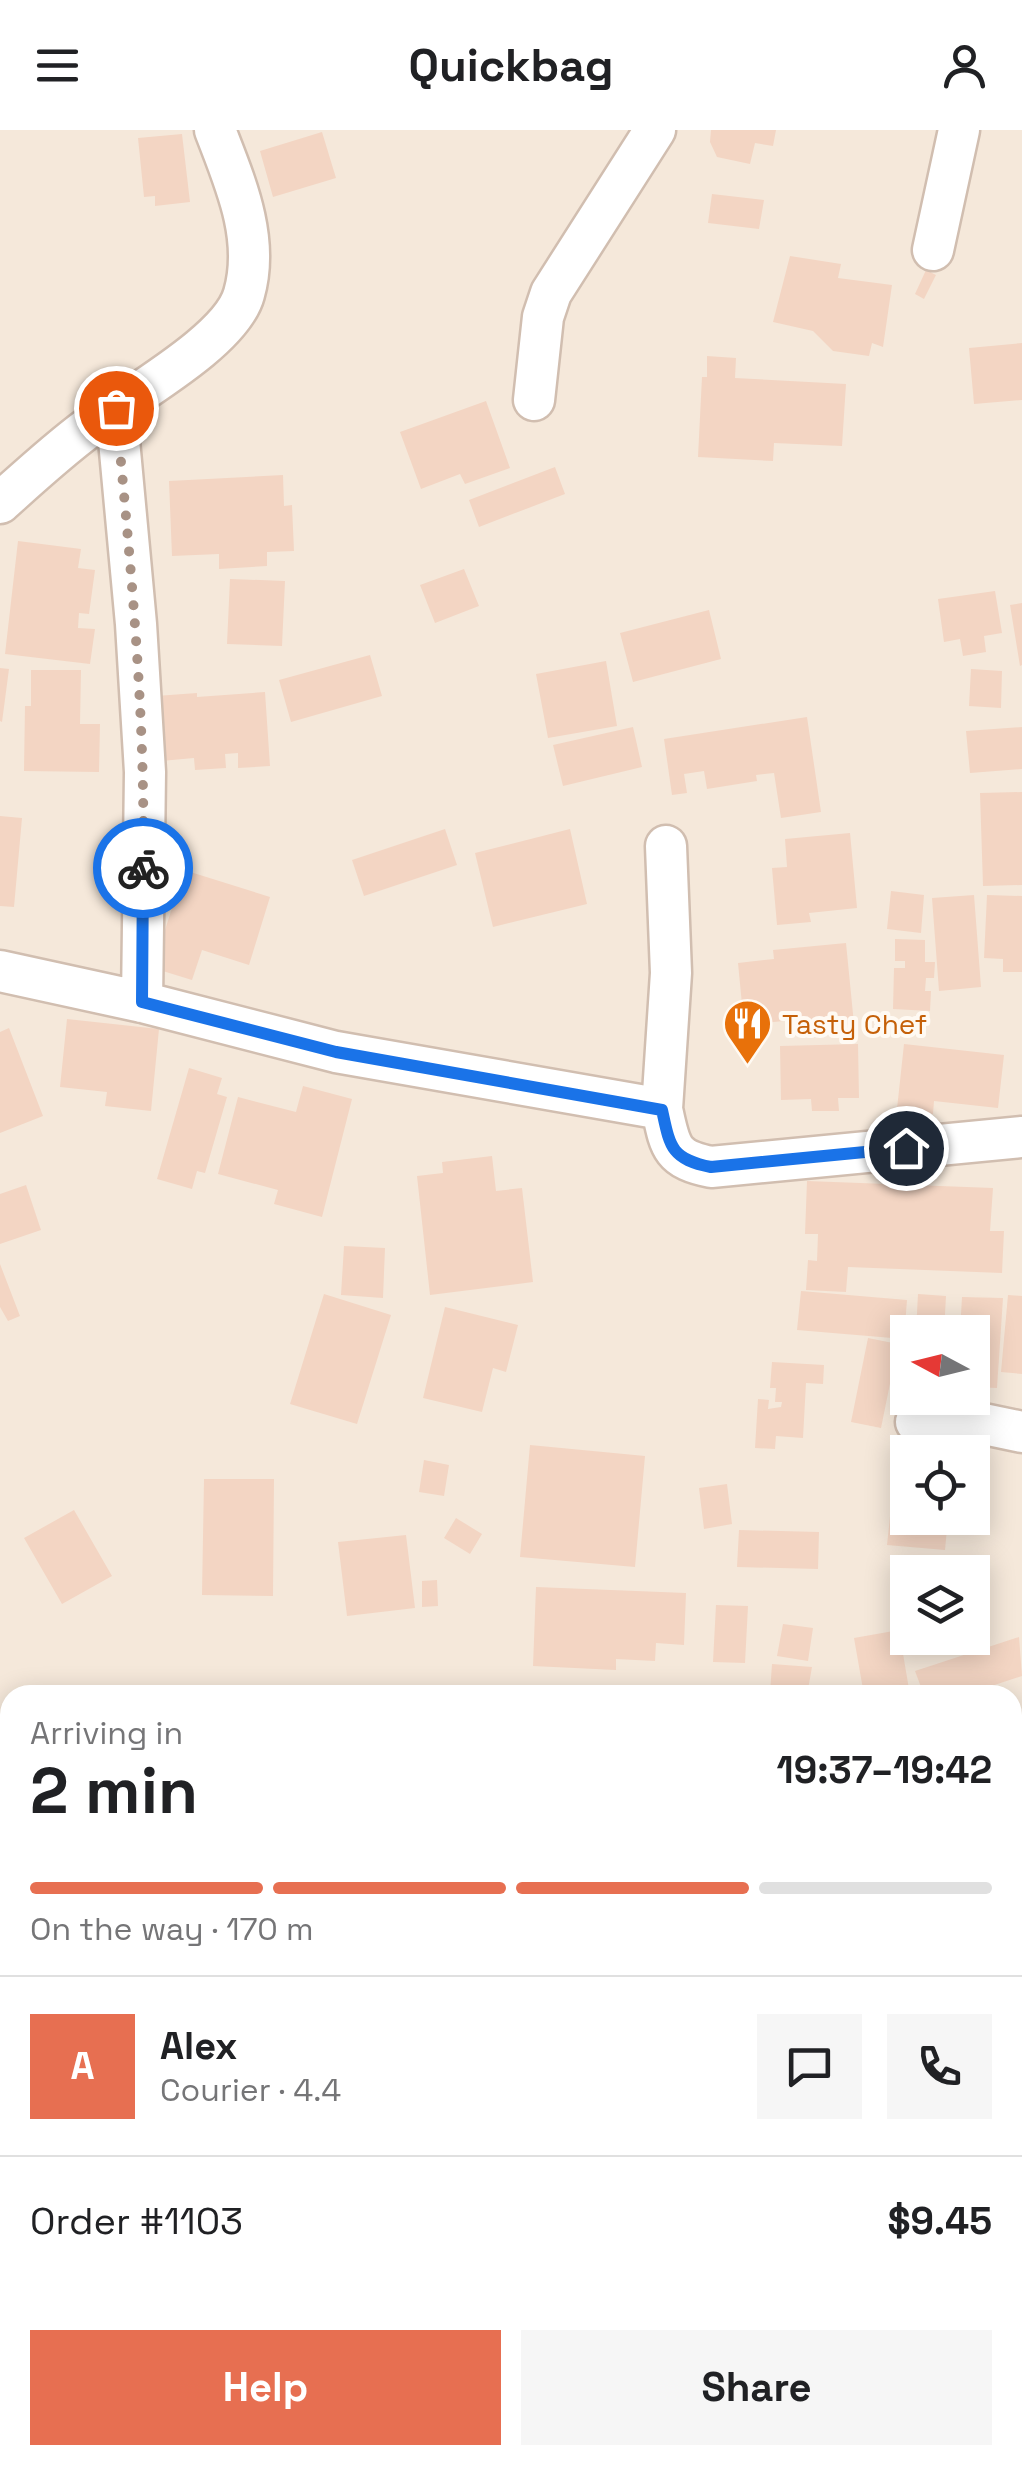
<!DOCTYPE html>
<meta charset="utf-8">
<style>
:root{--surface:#fff;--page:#f6f6f6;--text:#202124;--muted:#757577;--line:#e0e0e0;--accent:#e76f51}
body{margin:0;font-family:"Space Grotesk",sans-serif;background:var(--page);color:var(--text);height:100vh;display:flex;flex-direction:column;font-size:38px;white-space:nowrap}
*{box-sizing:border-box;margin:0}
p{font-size:32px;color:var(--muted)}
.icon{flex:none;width:55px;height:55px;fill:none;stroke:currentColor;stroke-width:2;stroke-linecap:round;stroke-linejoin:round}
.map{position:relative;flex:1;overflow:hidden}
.sheet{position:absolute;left:0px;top:1555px;width:1022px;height:780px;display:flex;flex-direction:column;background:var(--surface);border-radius:30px 30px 0 0;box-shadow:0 5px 25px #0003}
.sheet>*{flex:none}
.needle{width:65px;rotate:277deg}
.buttons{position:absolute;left:890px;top:1185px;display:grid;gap:20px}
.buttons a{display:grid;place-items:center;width:100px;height:100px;border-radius:0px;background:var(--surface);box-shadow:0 5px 25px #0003;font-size:50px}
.pin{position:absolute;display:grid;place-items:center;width:85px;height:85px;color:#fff;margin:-42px;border:5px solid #fff;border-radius:50%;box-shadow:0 2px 10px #0007}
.courier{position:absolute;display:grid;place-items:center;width:100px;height:100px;margin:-50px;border:8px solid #1a73e8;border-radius:50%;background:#fff;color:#222;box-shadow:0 2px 12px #0007}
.overview em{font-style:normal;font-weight:600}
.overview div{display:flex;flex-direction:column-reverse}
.overview{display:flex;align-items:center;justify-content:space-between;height:170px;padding:0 30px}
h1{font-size:65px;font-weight:600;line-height:75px}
.bar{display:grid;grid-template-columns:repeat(4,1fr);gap:15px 10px;align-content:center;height:120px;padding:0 30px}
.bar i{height:12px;border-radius:8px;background:var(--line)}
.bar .selected{background:var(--accent)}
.bar p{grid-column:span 4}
.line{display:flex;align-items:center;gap:25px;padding:0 30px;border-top:2px solid var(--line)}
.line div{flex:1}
.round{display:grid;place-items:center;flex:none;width:105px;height:105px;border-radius:0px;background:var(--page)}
.button{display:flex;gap:20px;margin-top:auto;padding:20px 30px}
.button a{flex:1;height:115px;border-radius:0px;background:var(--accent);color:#fff;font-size:40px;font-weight:600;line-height:115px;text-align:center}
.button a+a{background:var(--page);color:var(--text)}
header{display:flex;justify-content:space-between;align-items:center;height:130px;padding:0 30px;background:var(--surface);font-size:45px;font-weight:600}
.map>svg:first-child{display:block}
</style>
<header><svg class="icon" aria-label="menu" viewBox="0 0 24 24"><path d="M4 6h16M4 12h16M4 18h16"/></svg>Quickbag<svg class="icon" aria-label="person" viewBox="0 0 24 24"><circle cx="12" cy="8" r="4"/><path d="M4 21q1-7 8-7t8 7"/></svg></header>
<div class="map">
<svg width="1022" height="2335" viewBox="0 0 1022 2335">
<rect width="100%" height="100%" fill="#fdf6ec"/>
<path fill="#f5e8da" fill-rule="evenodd" d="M0 0H1022V2335H0ZM908 1202H972V1268H908ZM908 1322H972V1388H908ZM908 1442H972V1508H908ZM10 1565H1012V2325H10Z"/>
<path fill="#f3d5c3" d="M711 0H776L773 16 755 13 750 34 717 27 710 12Z
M322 2 336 48 273 67 260 21Z
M182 4 190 72 155 76V66L144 67 138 8Z
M712 64 764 70 759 99 708 93Z
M790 126 841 134 838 148 892 155 883 217 872 213 869 226 833 221 813 201 773 192Z
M926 140 936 145 924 169 915 164Z
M1022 213V270L974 274 969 218Z
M707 226 736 228 735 248 846 254 842 316 774 313 773 331 698 327 702 247H707Z
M486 271 510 338 465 354 460 344 421 359 400 302Z
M555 337 565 364 479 397 469 370Z
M283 345 284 376 292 375 294 421 267 422V436L219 439V424L172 426 169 351Z
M18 411 81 419 78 438 95 440 89 484 79 483 78 498 95 499 90 534 5 524Z
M464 439 479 476 435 493 420 455Z
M230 449 285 451 282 516 227 514Z
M995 461 1002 503 984 506 986 522 963 526 960 509 944 512 938 469Z
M1022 473V535L1020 536 1010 475Z
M709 480 721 529 633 552 620 503Z
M370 525 382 566 291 592 279 550Z
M606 531 617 596 548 608 536 544Z
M0 538 9 539 2 592 0 591Z
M971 539 1002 541 1001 578 969 576Z
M31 540H81L80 594H100L99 642 24 641 25 576H31Z
M265 562 270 636 238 638V623L225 624 226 638 195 640 194 628 161 631 156 566 197 563V567Z
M807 587 821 682 781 688 774 643 756 645 757 651 707 659 704 641 684 644 687 663 672 665 664 609Z
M633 597 642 637 563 656 553 615Z
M1022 597V639L970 643 966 601Z
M1022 662V755L983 756 980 663Z
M0 686 22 688 14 777 0 776Z
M445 699 457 735 364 766 352 730Z
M570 699 587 774 493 797 475 723Z
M850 703 857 778 809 783 811 792 777 795 772 738 787 737 785 709Z
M184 740 270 767 249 835 202 820 192 850 153 838Z
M891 761 924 765 921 803 887 799Z
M974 765 981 857 939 861 932 768Z
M987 765 1022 766V842H1003V829L984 828Z
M895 809 925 810V832H935L934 848H926L925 861H931L930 881 893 879 894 838H905V831H895Z
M846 813 854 894 803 899 802 889 744 895 738 833 774 829 773 820Z
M67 889 159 899 151 981 105 976 107 962 60 957Z
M9 898 43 986 0 1003V902Z
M858 914 859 968H838L839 981H812L811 969 781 970 780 916Z
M904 914 1004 925 998 978 934 971 933 984 897 979Z
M189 938 222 948 217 964 227 967 205 1043 197 1041 192 1059 157 1049Z
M303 956 352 969 322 1087 274 1074 278 1060 218 1044 238 967 296 982Z
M492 1026 496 1061 522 1058 533 1152 430 1165 417 1046 443 1043 442 1032Z
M807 1051 993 1058 990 1101H1004L1002 1143 848 1137 846 1162 806 1160 808 1130 817 1131 818 1104H805Z
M26 1055 41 1100 0 1114V1064Z
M344 1116 385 1118 383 1168 341 1165Z
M0 1134 20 1186 8 1191 0 1177Z
M801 1161 907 1170 904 1209 797 1200Z
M324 1164 391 1185 357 1294 290 1274Z
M918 1164 946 1166 944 1202H916Z
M1008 1165 1022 1166V1244L1001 1242Z
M962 1167 1003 1168 997 1258 972 1257V1202H960Z
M445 1177 518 1195 506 1242 493 1238 482 1282 423 1268Z
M868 1208 898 1214 881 1298 851 1292Z
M772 1232 824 1235 823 1254 806 1253 803 1308 776 1306 775 1319 755 1318 758 1269 769 1270 768 1279 781 1277 782 1272H775L776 1258H770Z
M530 1315 645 1326 635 1437 520 1427Z
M424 1330 449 1335 444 1366 419 1362Z
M204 1349H274L273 1466 202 1465Z
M727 1354 732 1394 704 1399 699 1358Z
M892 1368 908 1370V1388H948L945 1420 887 1415Z
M74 1380 112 1446 62 1474 24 1408Z
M456 1388 482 1404 470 1424 444 1408Z
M739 1400 819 1402 818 1439 737 1437Z
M406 1405 415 1478 347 1486 338 1412Z
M437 1450 438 1476 422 1477V1451Z
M536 1457 686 1463 684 1515 656 1513 655 1531 616 1529V1540L533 1536Z
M716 1475 748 1476 745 1533 713 1532Z
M783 1494 813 1498 808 1531 777 1526Z
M899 1500 910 1565H864L854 1508Z
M1019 1507 1022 1546 964 1565H924L915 1541Z
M772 1534 812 1537 807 1565 770 1563Z
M1022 1619V1660L1012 1663V1622Z
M0 1628 10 1629V1677L0 1676Z
M1013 1768 1022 1794V1856L1012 1859Z
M0 1772 10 1774V1802L0 1801Z
M5 1805 10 1806V1840L0 1837Z
M0 1879 10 1881V1918L0 1916Z
M0 1940 10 1941V1964L0 1962Z
M2 1970 10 1971V2016L0 2015Z
M0 2042H10V2086H0Z
M0 2160H10V2188H0Z
M1022 2204V2251L1012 2235V2210Z
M0 2212 10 2213V2243L0 2242Z
M1022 2279V2308L1012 2312V2284Z
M287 2325H373L374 2335H288Z
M449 2325H487L488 2329 469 2332V2335H444L442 2327Z
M500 2325H523L525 2335H502Z
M583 2325H609L608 2335H582Z
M644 2325H672L673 2329 646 2334Z
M952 2325H984L986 2335H955Z
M25 2329H56V2335H25Z"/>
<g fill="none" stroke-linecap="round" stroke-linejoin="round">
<defs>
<path id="minor" d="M933 120 959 0
M534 270 543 187 551 163 655 0
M116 278 136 494 145 642 142 872
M0 373C29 347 57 321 88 298 128 267 231 212 244 164 260 108 235 52 215 0
M0 841 142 872 336 922 662 979C670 1017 671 1029 711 1037L1022 1007
M662 979 671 843 666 716
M916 1292 979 1293 1022 1302
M0 1691 10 1696
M1012 1928 1022 1929
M849 2325 850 2335"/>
</defs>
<use href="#minor" stroke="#d1beb0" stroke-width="45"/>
<use href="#minor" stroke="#fff" stroke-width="40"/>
</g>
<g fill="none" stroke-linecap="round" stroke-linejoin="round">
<path stroke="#a89285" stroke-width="10" stroke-dasharray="0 18" d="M116 278C130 431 146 584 143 738"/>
<path stroke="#1a73e8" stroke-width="12" d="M143 738 142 872 336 922 662 980C670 1017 671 1029 711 1037L906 1018"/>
</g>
<defs>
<symbol id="restaurant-pin" viewBox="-11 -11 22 30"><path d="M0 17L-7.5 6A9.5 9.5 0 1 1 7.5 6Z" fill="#e8710a" stroke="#fffaf3"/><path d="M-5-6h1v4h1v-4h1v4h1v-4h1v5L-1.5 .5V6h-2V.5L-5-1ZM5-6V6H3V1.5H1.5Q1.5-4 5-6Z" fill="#fff"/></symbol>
</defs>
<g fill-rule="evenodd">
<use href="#restaurant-pin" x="720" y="866" width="55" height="75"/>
</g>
<g text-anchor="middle" stroke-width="8" stroke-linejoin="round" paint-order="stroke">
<g font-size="28" fill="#c56008" stroke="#fffaf3" text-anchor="start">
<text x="782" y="904">Tasty Chef</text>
</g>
</g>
</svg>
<div class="buttons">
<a><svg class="needle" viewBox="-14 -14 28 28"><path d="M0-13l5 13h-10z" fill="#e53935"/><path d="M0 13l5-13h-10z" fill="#757577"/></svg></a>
<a><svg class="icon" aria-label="locate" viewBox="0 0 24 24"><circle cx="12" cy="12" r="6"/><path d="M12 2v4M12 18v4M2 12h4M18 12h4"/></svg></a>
<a><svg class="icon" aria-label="layers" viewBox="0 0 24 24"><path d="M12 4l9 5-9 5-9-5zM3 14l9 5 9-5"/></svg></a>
</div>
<div class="pin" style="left:116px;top:278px;background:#ea580c"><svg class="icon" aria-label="bag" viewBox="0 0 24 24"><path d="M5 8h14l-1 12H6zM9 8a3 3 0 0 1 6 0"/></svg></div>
<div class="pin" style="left:906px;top:1018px;background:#1f2937"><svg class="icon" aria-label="home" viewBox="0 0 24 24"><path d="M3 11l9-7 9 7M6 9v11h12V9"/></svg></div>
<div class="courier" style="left:143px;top:738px"><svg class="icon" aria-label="bike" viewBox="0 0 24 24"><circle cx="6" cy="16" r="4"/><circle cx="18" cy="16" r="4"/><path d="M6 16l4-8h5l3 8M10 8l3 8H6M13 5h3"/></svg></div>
<section class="sheet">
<div class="overview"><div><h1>2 min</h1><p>Arriving in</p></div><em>19:37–19:42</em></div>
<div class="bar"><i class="selected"></i><i class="selected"></i><i class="selected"></i><i></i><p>On the way · 170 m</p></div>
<div class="line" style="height:180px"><b class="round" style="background:var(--accent);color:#fff">A</b><div><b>Alex</b><p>Courier · 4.4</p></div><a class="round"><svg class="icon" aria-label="chat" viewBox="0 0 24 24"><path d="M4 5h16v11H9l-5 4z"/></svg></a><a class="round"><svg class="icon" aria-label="phone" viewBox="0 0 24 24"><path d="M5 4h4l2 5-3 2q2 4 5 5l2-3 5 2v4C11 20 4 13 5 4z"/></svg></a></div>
<div class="line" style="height:130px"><div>Order #1103</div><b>$9.45</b></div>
<div class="button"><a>Help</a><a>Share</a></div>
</section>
</div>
